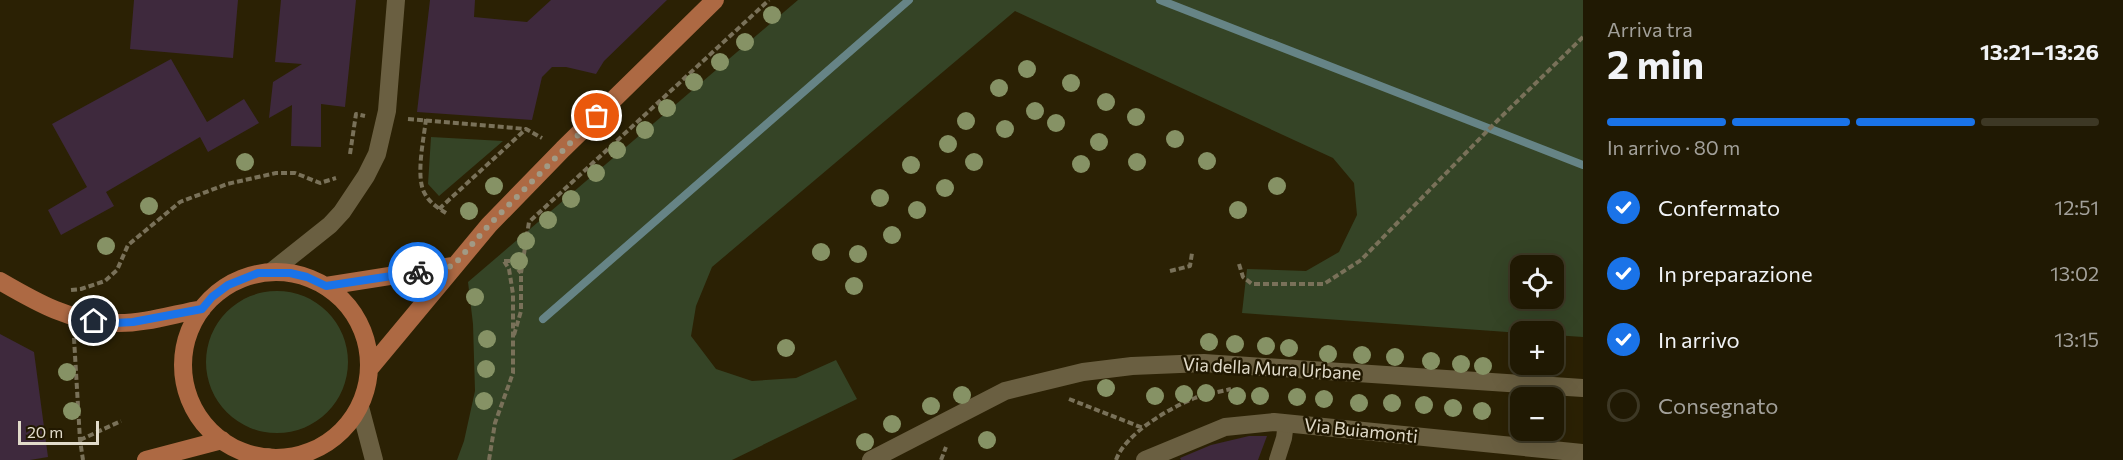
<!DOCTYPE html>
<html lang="it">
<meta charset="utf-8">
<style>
:root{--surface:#201903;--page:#2d2612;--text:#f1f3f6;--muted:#a2a09a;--line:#3d3825;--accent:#1a73e8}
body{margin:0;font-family:Commissioner,sans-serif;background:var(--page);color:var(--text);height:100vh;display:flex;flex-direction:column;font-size:22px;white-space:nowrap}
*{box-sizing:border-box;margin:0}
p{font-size:20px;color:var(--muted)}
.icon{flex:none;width:33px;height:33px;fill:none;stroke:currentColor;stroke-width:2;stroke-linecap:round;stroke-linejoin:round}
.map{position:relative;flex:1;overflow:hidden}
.side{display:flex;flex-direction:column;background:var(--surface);width:540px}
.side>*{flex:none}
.buttons{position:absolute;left:1510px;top:255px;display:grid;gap:12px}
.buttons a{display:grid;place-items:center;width:54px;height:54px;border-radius:12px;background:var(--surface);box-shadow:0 6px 24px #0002,0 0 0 2px var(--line);font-size:30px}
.scale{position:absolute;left:18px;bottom:15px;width:81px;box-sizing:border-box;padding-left:6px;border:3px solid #e1dbca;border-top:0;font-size:16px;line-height:21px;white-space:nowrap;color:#e1dbca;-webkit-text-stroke:4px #211800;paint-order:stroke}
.pin{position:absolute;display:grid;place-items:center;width:51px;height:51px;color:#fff;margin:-26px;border:3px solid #fff;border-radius:50%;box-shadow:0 2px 6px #0007}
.courier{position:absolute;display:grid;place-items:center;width:60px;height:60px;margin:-30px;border:4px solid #1a73e8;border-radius:50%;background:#fff;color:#222;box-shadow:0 2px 8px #0007}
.headline em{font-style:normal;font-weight:700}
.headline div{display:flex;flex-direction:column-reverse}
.headline{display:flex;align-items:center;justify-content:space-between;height:102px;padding:0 24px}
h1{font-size:39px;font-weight:700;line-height:45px}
.bar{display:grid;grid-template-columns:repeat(4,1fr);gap:9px 6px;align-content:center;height:72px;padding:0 24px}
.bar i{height:8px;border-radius:4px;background:var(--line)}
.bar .current{background:var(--accent)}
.bar p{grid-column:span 4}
ol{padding:0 24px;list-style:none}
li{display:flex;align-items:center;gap:18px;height:66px}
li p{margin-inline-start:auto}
li .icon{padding:6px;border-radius:50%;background:var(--accent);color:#fff;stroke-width:4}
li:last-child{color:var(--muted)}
li i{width:33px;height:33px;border:3px solid var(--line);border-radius:50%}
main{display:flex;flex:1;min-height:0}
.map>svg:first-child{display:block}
</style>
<main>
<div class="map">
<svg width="1583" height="460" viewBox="0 0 1583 460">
<rect width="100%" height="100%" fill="#2b2104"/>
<path fill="#354426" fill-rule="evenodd" d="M798 0H1583V337L1554 335V332L1521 333 1242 313 1247 269 1306 271 1339 252 1357 215 1354 183 1333 158 1015 11 712 267 696 306 691 336 716 369 752 381 796 378 836 360 857 399 732 460H457L464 441 475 391 473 324 468 282ZM1521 266H1554V298H1521Z
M431 137 503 141 439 196 428 184Z
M206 362a71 71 0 1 1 142 0a71 71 0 1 1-142 0Z"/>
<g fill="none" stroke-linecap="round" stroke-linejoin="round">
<path stroke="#668486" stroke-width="8" d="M1160 0 1583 165
M543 319 909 0"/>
</g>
<path fill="#3e293d" d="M134 0H238L233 58 130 49Z
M281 0H356L345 107 321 104V147L291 146 292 105 269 118 273 82 302 64 275 62Z
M430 0H475L474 17 527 22 551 0H667L604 61 596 74 566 67H552L542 77 532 120 417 112Z
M171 59 207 122 244 99 259 123 208 152 200 137 106 192 114 206 61 235 48 210 87 187 52 124Z
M0 334 34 352 48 457 30 460H0Z
M1249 436H1267L1258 460H1181L1180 458 1211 445Z"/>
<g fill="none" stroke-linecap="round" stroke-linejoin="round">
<path stroke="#797159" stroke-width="4" stroke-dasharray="6 3" stroke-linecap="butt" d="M408 119 526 129 542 138
M426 119C424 138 415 178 425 194 430 203 438 208 446 213
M350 154 356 114 365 116
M439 209 526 129
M504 261H511L521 273
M1239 264 1243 277 1252 284H1324L1361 260 1499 119 1583 37
M1170 271 1190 266 1192 253
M71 290 81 289 105 281 117 270 128 245 180 202 227 184 276 173H295L320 183 336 178
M514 335 521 311V273L529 222 769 0
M74 338 80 440 83 460
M1069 399 1143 428
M80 440 121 421
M489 460 495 423 513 373V294L509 269 504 261
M941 460 946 447
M1116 460C1125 434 1169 408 1195 398 1206 394 1219 392 1231 389"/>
<path stroke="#6a5f41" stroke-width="16" d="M1277 460 1284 438 1286 423"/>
<path stroke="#6a5f41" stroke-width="18" d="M871 460 1005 391 1083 372 1132 366 1204 363 1583 388"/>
<path stroke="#6a5f41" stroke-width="18" d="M360 407 374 460
M268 457 270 460
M1145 460 1225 427 1274 422 1583 453"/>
<path stroke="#6a5f41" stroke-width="18" d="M271 272 330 225 342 212 366 176 377 154 387 111 396 0"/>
<path stroke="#ad6943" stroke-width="18" d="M183 365a93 93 0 1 1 186 0a93 93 0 1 1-186 0Z
M0 281C36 302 73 323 115 323 144 324 174 314 202 309
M326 286 453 266
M370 368 489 225 563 149 715 0
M146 460 222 440"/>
</g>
<g fill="#869265">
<circle cx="772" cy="15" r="9"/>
<circle cx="745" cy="42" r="9"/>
<circle cx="720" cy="62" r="9"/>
<circle cx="1027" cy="69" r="9"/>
<circle cx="694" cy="82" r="9"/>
<circle cx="1071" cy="83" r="9"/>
<circle cx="999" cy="88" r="9"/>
<circle cx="1106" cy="102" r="9"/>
<circle cx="667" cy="108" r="9"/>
<circle cx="1035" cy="111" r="9"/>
<circle cx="1136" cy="117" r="9"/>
<circle cx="966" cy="121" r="9"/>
<circle cx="1056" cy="123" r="9"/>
<circle cx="1005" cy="129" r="9"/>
<circle cx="645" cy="130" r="9"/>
<circle cx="1175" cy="139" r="9"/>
<circle cx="1099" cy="142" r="9"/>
<circle cx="948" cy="144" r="9"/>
<circle cx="617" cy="150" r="9"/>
<circle cx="1207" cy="161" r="9"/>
<circle cx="245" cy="162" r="9"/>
<circle cx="974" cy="162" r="9"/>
<circle cx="1137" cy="162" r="9"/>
<circle cx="1081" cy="164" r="9"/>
<circle cx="911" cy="165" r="9"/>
<circle cx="596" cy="173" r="9"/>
<circle cx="494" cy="186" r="9"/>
<circle cx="1277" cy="186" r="9"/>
<circle cx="945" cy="188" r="9"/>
<circle cx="880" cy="198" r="9"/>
<circle cx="571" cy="199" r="9"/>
<circle cx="149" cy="206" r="9"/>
<circle cx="917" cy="210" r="9"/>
<circle cx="1238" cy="210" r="9"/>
<circle cx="469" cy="211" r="9"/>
<circle cx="548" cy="220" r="9"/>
<circle cx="892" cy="235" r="9"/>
<circle cx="526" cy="241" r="9"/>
<circle cx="106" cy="246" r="9"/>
<circle cx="821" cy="252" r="9"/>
<circle cx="858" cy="254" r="9"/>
<circle cx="519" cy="261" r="9"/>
<circle cx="854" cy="286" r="9"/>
<circle cx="475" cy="297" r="9"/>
<circle cx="487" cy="339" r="9"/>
<circle cx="1209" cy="342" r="9"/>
<circle cx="1235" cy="344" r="9"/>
<circle cx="1266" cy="346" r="9"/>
<circle cx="786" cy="348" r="9"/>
<circle cx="1289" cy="348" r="9"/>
<circle cx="1328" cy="354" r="9"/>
<circle cx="1362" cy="355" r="9"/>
<circle cx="1395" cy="357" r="9"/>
<circle cx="1431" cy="361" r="9"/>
<circle cx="1461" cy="364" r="9"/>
<circle cx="1483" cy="366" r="9"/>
<circle cx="486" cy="369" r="9"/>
<circle cx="67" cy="372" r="9"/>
<circle cx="1106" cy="388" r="9"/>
<circle cx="1206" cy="393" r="9"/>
<circle cx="1184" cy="394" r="9"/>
<circle cx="962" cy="395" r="9"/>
<circle cx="1155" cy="396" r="9"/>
<circle cx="1237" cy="396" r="9"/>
<circle cx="1260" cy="396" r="9"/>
<circle cx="1297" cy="397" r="9"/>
<circle cx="1324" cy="399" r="9"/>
<circle cx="484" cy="401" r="9"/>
<circle cx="1359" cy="403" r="9"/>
<circle cx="1392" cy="403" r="9"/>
<circle cx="1424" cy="405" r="9"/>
<circle cx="931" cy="406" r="9"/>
<circle cx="1453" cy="408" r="9"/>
<circle cx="72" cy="411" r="9"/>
<circle cx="1482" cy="411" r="9"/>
<circle cx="892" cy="424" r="9"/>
<circle cx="987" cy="440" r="9"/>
<circle cx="865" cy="442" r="9"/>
</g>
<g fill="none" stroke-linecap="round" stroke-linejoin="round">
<path stroke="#a19a85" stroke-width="6" stroke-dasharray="0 10.8" d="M418 272 453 266 489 225 597 116"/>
<path stroke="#1a73e8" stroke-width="8" d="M94 321 115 323 133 322 202 309 212 297 228 285 258 273H290L307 277 326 286 418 272"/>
</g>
<g text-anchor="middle" stroke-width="5" stroke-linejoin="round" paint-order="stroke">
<g font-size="18" fill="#e1dbca" stroke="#211800">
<text transform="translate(1272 369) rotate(3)" y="6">Via della Mura Urbane</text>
<text transform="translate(1361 431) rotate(6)" y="6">Via Buiamonti</text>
</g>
</g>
</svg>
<div class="buttons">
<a><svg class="icon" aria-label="locate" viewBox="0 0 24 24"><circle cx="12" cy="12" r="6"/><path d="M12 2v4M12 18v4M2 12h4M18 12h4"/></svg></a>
<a>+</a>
<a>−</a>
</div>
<div class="scale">20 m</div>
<div class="pin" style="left:597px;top:116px;background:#ea580c"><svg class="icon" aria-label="bag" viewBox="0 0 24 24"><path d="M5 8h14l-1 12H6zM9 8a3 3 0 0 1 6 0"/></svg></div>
<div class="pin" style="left:94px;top:321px;background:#1f2937"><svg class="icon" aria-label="home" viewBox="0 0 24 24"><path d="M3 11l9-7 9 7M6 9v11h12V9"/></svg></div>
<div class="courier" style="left:418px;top:272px"><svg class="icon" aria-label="bike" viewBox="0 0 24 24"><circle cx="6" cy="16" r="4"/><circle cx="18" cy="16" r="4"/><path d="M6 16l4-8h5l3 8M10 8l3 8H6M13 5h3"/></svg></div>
</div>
<section class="side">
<div class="headline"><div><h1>2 min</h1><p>Arriva tra</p></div><em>13:21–13:26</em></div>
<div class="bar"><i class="current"></i><i class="current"></i><i class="current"></i><i></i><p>In arrivo · 80 m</p></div>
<ol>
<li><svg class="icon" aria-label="check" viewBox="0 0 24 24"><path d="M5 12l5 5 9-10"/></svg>Confermato<p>12:51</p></li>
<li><svg class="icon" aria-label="check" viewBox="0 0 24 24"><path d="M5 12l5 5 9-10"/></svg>In preparazione<p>13:02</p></li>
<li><svg class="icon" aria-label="check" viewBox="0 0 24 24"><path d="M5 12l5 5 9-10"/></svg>In arrivo<p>13:15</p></li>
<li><i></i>Consegnato</li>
</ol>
</section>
</main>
